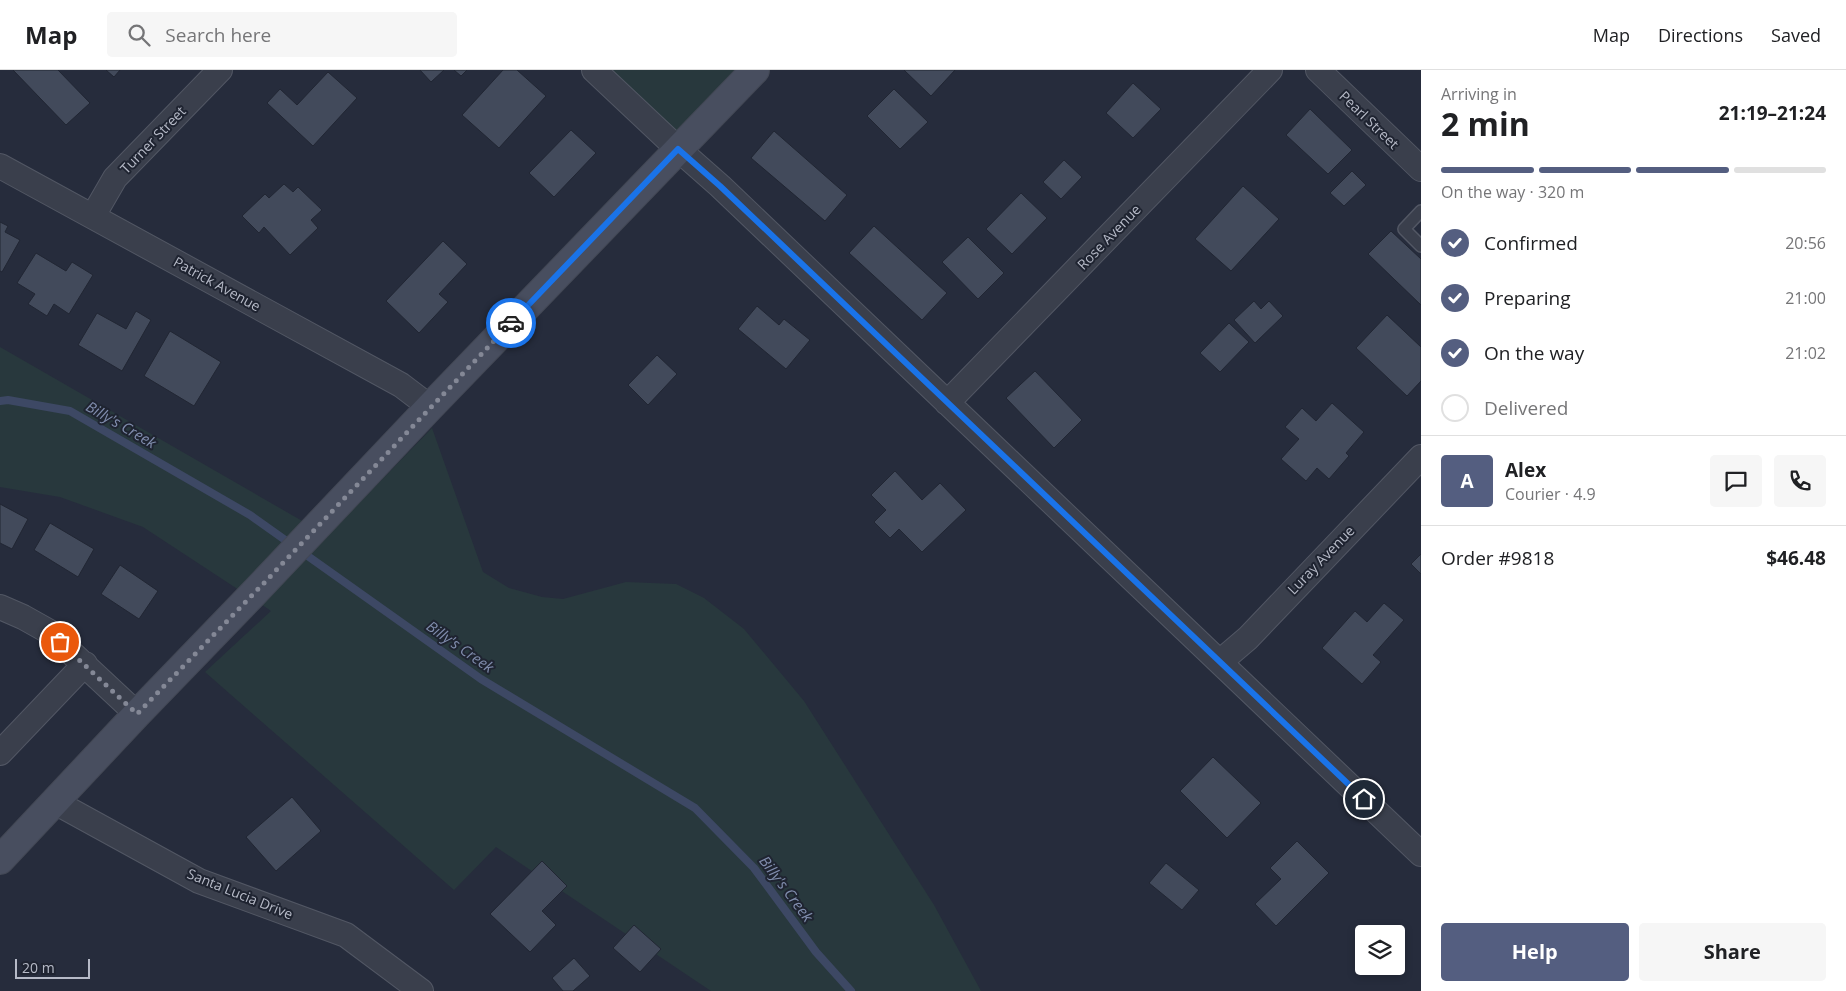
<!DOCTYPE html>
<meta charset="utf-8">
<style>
:root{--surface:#fff;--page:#f6f6f6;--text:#202124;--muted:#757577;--line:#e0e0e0;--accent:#545e80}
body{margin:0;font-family:"Open Sans",sans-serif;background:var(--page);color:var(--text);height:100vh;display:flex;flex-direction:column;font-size:19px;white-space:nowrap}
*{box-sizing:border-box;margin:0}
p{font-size:16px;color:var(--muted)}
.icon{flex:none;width:28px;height:28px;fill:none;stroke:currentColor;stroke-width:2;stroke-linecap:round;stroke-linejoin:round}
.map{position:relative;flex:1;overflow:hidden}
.side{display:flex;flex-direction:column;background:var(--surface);width:425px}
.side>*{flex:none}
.buttons{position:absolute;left:1355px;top:855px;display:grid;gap:10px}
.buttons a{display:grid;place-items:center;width:50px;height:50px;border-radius:5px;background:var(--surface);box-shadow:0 2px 8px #0003;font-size:25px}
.scale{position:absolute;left:15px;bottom:12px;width:75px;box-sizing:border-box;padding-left:5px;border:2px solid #b6bac7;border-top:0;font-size:14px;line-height:18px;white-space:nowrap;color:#b6bac7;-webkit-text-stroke:4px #1f2431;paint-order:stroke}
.pin{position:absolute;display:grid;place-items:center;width:42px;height:42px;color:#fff;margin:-21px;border:2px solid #fff;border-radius:50%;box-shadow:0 1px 5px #0007}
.courier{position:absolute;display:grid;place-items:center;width:50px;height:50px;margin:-25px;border:4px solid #1a73e8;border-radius:50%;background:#fff;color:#222;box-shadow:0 1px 6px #0007}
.head em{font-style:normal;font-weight:700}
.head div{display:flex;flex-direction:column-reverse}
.head{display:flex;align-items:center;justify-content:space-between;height:85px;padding:0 20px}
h1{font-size:32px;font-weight:700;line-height:38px}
.bar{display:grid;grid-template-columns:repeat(4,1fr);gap:8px 5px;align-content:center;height:60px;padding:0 20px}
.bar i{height:6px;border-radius:4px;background:var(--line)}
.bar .on{background:var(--accent)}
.bar p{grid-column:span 4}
.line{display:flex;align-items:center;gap:12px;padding:0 20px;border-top:1px solid var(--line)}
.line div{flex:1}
.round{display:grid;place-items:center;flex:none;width:52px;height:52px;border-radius:5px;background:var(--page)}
ol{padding:0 20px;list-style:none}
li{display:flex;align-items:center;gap:15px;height:55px}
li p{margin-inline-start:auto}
li .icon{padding:5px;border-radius:50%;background:var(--accent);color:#fff;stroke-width:4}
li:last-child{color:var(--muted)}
li i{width:28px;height:28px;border:2px solid var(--line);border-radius:50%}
.primary-button{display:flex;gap:10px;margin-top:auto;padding:10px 20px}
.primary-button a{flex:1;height:58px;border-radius:5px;background:var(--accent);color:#fff;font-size:20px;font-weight:700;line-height:58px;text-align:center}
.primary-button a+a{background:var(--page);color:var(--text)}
header{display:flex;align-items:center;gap:30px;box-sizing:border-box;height:70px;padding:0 25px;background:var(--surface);border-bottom:1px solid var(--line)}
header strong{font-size:24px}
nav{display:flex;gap:28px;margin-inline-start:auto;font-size:18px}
.search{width:350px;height:45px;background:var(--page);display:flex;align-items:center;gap:12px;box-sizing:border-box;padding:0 18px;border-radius:5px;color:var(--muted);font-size:19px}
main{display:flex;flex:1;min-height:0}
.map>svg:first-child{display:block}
</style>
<header>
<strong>Map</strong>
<div class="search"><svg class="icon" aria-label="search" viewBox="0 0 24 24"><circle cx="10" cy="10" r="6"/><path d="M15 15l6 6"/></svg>Search here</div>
<nav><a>Map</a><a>Directions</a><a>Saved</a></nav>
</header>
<main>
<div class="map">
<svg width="1421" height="921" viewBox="0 0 1421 921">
<rect width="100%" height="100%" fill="#262c3c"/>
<path fill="#28383d" d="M599 0H736L670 68Z
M0 277 304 452 239 520 143 457 60 427 0 417Z
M432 358 483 502 509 518 542 527 563 529 626 512 676 514 704 528 744 559 804 631 934 835 981 921H711L496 777 454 820 205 602 271 541 261 534Z"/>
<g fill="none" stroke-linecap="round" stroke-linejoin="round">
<path stroke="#3d4864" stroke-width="8" d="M0 331 8 330 70 341 250 445 481 609 695 738 754 798 816 882 851 921"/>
</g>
<path fill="#424a5b" stroke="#212633" d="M13 0H58L90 33 66 55Z
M106 0H120L114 7Z
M420 0H444L431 12Z
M454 0H467L461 6Z
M503 0H517L546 26 499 78 462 45Z
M904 0H955L931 26Z
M328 2 357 28 313 76 267 33 280 19 297 35Z
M1133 13 1161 39 1133 68 1106 43Z
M894 19 928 52 900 79 867 46Z
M1310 39 1352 80 1328 104 1286 65Z
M571 60 596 83 554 127 529 103Z
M774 61 847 125 825 151 751 88Z
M1064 90 1082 107 1061 129 1043 112Z
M1352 101 1366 115 1344 136 1330 123Z
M284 114 293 122 298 117 322 140 311 150 318 158 290 185 264 157 259 163 242 146 265 124 269 128Z
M1243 116 1279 149 1231 201 1195 169Z
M1021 123 1047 148 1012 184 986 159Z
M0 152 8 156 5 162 20 170 2 202 0 201Z
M874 156 947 223 922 250 849 183Z
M1391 161 1421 189V235L1368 184Z
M968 167 1004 203 978 229 942 192Z
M443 171 467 194 439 224 448 232 419 263 386 231Z
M36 183 66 201 72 192 93 205 69 244 54 234 47 246 28 234 35 224 17 213Z
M1254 231 1261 239 1269 231 1283 246 1255 273 1234 250Z
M757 236 779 255 784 249 810 270 786 299 738 259Z
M136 241 151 250 122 301 78 275 97 243 126 259Z
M1387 245 1421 277V311L1407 326 1356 278Z
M1229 253 1249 272 1220 302 1200 283Z
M170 261 221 292 194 336 144 306Z
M657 285 677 304 648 335 628 315Z
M1035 301 1082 350 1054 378 1006 328Z
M1332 333 1364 362 1346 383 1349 386 1329 409 1317 398 1306 411 1281 389 1299 369 1285 357 1302 338 1316 351Z
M895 401 922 430 940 413 966 440 922 482 899 459 890 468 874 452 886 440 871 425Z
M0 434 28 449 12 479 0 473Z
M50 453 94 479 78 507 34 480Z
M1421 484V504L1411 494Z
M120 495 158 521 139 549 101 524Z
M1384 533 1404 550 1373 585 1381 592 1362 614 1322 578 1355 541 1367 552Z
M1213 687 1261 733 1227 768 1180 721Z
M292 727 321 761 276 801 246 767Z
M1297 771 1329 803 1276 856 1255 834 1281 809 1270 798Z
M542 791 567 816 542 841 556 855 530 882 490 844Z
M1166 793 1199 820 1182 840 1149 813Z
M634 855 661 879 640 902 613 878Z
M574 888 590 906 573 921H563L552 908Z"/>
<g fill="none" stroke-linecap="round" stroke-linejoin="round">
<defs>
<path id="lane" d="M1421 141 1404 159 1421 176"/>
<path id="street" d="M594 0 678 79 720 116 1421 784
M1318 0 1421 99
M0 96 401 315 430 337
M93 146 115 108 220 0
M947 333 1270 0
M0 537 23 547 48 561 137 644
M1221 591 1248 568 1421 387
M0 683 85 594
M55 732 199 811 346 865 421 921"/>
<path id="secondary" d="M0 790 137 644 251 526 430 337 755 0"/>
</defs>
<use href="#lane" stroke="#525764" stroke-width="14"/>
<use href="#street" stroke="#525764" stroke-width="26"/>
<use href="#secondary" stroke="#434855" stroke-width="30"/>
<use href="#lane" stroke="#3a3f4c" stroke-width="11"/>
<use href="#street" stroke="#3a3f4c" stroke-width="24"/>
<use href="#secondary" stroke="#484e5f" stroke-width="28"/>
</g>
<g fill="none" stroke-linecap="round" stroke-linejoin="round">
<path stroke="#848896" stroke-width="5" stroke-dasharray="0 9" d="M60 572 137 644 264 513 511 253"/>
<path stroke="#1a73e8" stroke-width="6" d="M511 253 678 79 720 116 1364 729"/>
</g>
<g text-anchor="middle" stroke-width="4" stroke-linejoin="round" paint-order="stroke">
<g font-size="14" fill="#b6bac7" stroke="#1f2431">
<text transform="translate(1369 50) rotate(44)" y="5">Pearl Street</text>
<text transform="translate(153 70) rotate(-46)" y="5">Turner Street</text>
<text transform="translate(1109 167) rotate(-46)" y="5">Rose Avenue</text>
<text transform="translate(217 214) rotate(29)" y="5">Patrick Avenue</text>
<text transform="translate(1321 490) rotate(-46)" y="5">Luray Avenue</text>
<text transform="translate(240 824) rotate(22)" y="5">Santa Lucia Drive</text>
</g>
<g font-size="15" font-style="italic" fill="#808dad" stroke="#1f2431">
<text transform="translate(121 355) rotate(30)" y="5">Billy's Creek</text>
<text transform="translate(460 577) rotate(35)" y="5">Billy's Creek</text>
<text transform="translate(786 819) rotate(53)" y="5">Billy's Creek</text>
</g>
</g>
</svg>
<div class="buttons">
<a><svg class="icon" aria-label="layers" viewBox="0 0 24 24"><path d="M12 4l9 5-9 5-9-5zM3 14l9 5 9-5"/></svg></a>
</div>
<div class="scale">20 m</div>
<div class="pin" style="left:60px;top:572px;background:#ea580c"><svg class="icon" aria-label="bag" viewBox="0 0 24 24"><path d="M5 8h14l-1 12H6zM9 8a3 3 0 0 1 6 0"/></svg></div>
<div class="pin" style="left:1364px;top:729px;background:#1f2937"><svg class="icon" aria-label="home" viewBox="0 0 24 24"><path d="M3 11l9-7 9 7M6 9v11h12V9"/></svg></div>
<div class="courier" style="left:511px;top:253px"><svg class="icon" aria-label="car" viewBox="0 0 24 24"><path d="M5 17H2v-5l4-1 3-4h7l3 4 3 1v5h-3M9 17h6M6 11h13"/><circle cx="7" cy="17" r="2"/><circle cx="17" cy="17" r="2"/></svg></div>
</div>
<section class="side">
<div class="head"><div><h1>2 min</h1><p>Arriving in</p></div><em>21:19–21:24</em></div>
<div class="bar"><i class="on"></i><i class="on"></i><i class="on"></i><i></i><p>On the way · 320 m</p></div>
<ol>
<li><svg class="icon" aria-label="check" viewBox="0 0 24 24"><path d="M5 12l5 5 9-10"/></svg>Confirmed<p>20:56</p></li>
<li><svg class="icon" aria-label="check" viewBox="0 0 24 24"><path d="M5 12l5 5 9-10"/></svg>Preparing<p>21:00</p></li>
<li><svg class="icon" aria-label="check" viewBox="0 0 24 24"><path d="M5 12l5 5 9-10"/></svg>On the way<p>21:02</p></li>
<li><i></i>Delivered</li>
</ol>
<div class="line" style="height:90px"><b class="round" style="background:var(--accent);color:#fff">A</b><div><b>Alex</b><p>Courier · 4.9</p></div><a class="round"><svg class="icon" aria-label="chat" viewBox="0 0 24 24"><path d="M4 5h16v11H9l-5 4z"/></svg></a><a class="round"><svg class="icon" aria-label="phone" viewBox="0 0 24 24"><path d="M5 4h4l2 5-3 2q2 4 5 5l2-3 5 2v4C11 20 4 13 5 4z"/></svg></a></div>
<div class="line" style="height:65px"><div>Order #9818</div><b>$46.48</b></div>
<div class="primary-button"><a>Help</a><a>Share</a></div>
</section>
</main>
